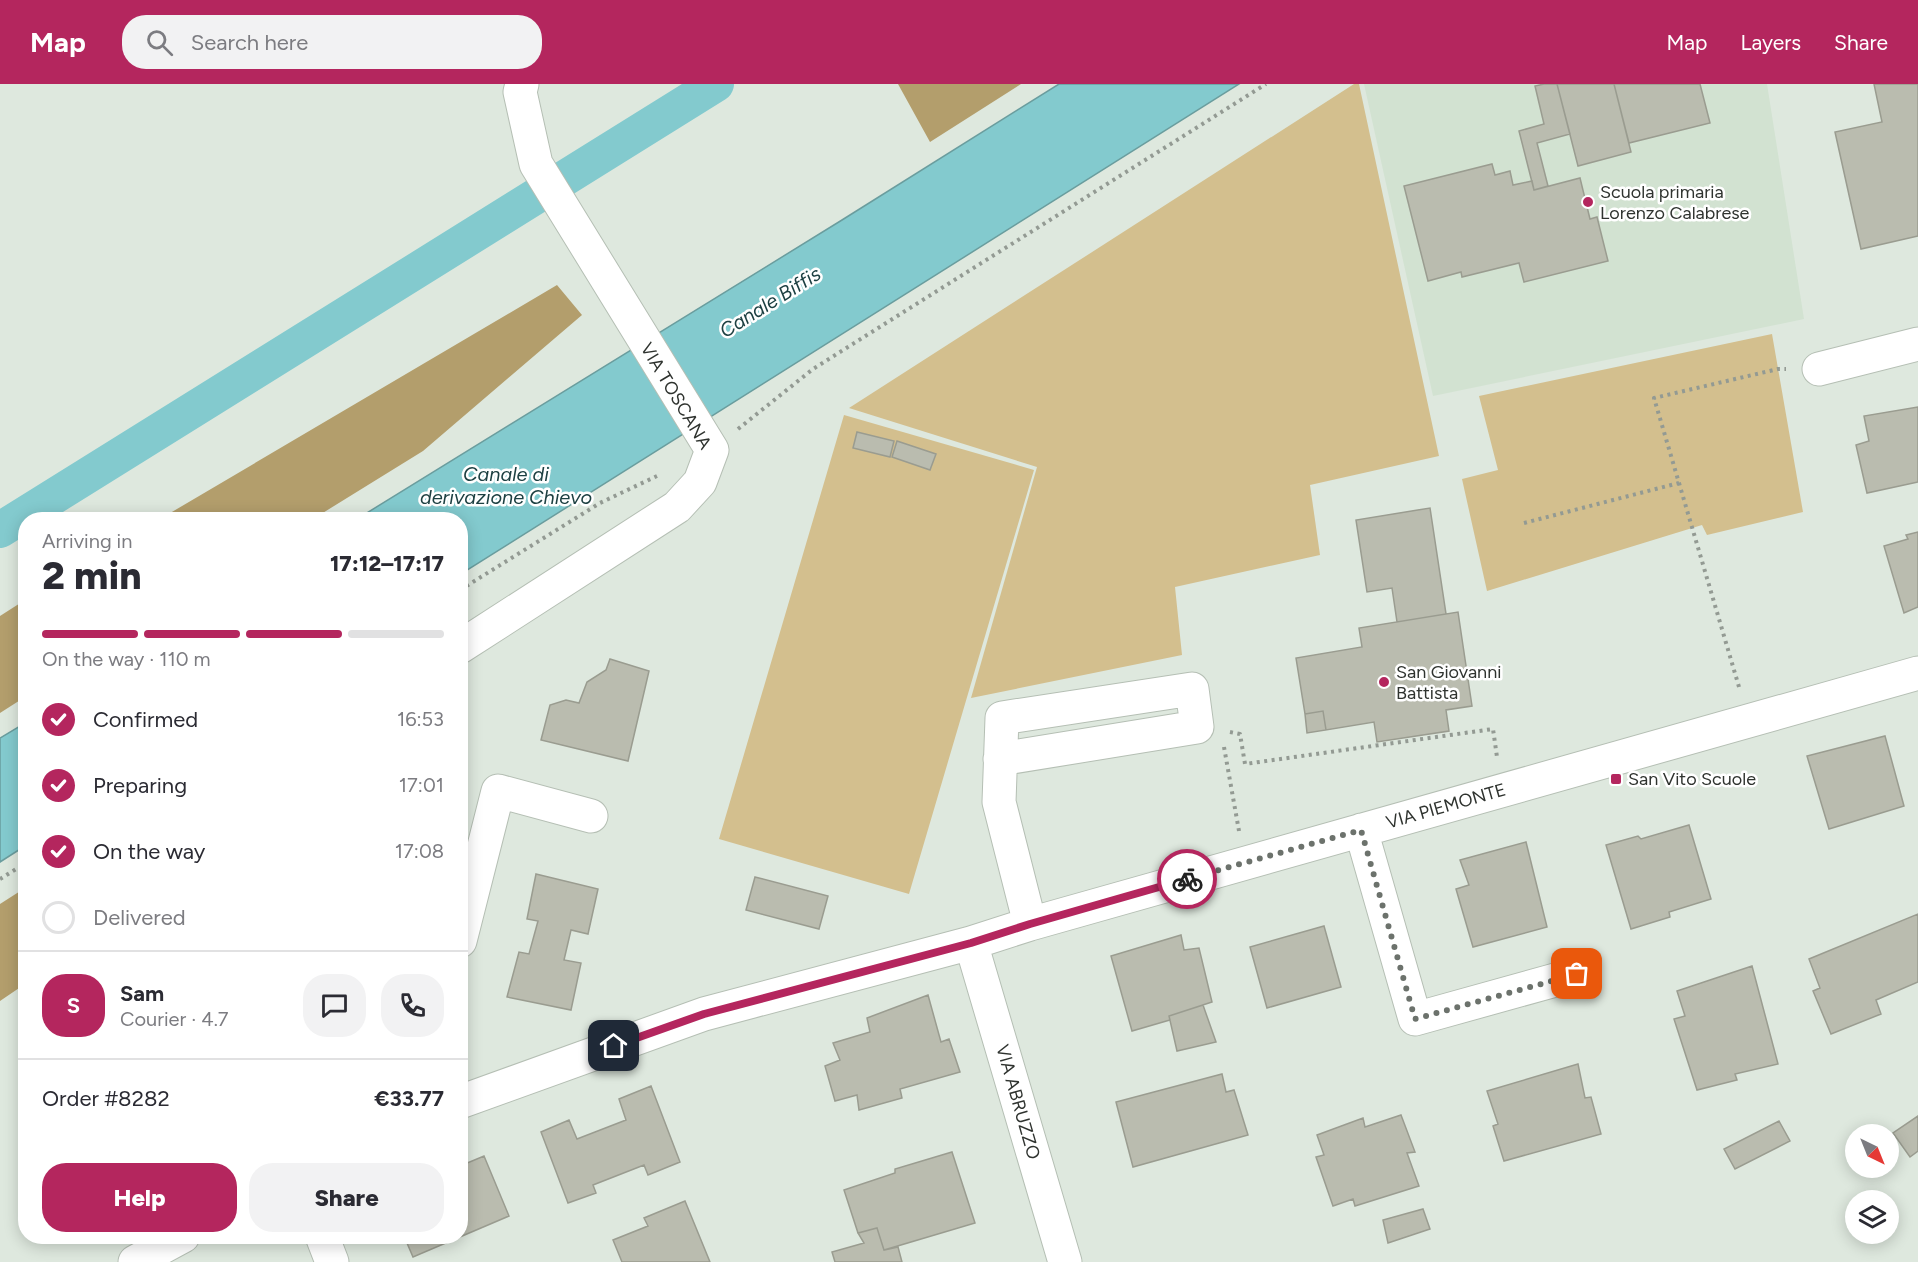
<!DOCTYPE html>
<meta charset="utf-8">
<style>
:root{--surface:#fff;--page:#f2f2f3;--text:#2b2b33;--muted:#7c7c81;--line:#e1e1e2;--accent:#b4265e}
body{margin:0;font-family:Figtree,sans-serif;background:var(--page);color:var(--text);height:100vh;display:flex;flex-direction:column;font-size:22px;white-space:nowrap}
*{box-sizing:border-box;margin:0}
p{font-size:20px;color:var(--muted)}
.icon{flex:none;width:33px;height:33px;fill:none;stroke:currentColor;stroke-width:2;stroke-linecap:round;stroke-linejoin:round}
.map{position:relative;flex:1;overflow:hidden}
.sheet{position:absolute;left:18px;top:428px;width:450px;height:732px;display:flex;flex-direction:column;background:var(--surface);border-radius:24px;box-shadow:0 3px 15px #0003}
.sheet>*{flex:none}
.needle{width:39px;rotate:137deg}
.fabs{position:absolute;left:1845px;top:1040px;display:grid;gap:12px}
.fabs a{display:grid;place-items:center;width:54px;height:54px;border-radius:50%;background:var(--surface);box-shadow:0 3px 15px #0003;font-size:30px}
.pin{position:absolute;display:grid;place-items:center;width:51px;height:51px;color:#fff;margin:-26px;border-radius:12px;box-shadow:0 3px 9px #0006}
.courier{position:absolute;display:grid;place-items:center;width:60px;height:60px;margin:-30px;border:4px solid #b4265e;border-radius:50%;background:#fff;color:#222;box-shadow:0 2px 8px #0007}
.overview em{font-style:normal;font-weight:800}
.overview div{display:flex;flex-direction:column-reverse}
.overview{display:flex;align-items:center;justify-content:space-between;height:102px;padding:0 24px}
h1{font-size:39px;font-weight:800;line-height:45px}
.bar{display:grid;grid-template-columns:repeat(4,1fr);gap:9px 6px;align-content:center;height:72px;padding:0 24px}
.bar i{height:8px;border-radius:4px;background:var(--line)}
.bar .current{background:var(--accent)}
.bar p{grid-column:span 4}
.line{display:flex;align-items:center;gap:15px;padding:0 24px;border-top:2px solid var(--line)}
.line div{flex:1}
.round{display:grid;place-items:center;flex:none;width:63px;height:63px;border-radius:24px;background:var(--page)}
ol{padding:0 24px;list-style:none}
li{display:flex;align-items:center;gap:18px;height:66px}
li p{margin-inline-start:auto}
li .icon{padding:6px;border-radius:50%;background:var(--accent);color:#fff;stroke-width:4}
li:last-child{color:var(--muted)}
li i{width:33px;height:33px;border:3px solid var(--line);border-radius:50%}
.primary-button{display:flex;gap:12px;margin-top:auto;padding:12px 24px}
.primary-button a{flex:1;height:69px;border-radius:24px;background:var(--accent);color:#fff;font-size:24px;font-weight:800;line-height:69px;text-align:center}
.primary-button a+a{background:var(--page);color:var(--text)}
header{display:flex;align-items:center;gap:36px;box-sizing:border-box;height:84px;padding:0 30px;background:var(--accent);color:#fff}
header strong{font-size:28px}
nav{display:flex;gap:33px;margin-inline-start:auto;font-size:21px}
.search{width:420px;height:54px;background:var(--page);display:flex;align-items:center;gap:15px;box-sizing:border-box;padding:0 21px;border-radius:24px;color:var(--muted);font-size:22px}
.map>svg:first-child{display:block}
</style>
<header>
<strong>Map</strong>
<div class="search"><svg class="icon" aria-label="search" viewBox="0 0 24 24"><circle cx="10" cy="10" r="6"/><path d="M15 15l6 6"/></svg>Search here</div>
<nav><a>Map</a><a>Layers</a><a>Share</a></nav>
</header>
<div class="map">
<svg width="1918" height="1178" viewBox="0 0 1918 1178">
<rect width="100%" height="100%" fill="#dee8de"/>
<path fill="#d2e2d1" d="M1364 0H1767L1804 235 1433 312Z"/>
<path fill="#d3bf8e" d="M1354 0H1359L1439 372 1310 401 1320 471 1175 503 1182 571 971 614 1037 383 849 324Z
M1772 250 1803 428 1707 451 1702 441 1487 507 1462 395 1498 386 1479 312Z
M844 331 1034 386 909 810 719 755Z"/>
<path fill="#b39e6c" d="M898 0H1021L930 58Z
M557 201 582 231 423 367 313 435H160Z
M25 516V613L0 629V532Z
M25 804V900L0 917V820Z"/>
<path fill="#83cace" stroke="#6a9d9e" stroke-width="1.5" d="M1059 0H1239L461 490 460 435H357L842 136Z
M25 639V762L0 778V654Z"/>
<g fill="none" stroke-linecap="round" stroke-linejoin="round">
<path stroke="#83cace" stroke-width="36" d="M0 446 716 0"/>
</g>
<path fill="#babcaf" stroke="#9a9c90" stroke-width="1.5" d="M1544 0H1557L1570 50 1537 59 1548 102 1534 106 1519 47 1544 40 1535 2Z
M1557 0H1614L1631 68 1578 82Z
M1614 0H1700L1710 39 1629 59Z
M1874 0H1918V152L1861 165 1835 48 1882 38Z
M1492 80 1495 91 1510 87 1513 101 1532 97 1534 106 1580 94 1590 135 1597 133 1608 177 1524 198 1519 179 1462 193 1461 188 1428 197 1404 102Z
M1918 323V398L1867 409 1856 361 1869 357 1864 332Z
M857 348 894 357 890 373 853 364Z
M897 357 936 370 930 386 892 373Z
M1430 424 1446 530 1397 538 1392 504 1367 508 1356 436Z
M1918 448V523L1904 529 1884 462 1908 455 1906 451Z
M1458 528 1472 622 1446 626 1449 647 1377 658 1374 638 1326 646 1323 627 1305 630 1296 574 1362 563 1359 544Z
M610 575 649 587 628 677 541 656 550 621 566 616 579 619 587 598 606 586Z
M1323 627 1326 646 1307 649 1305 630Z
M1885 652 1904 722 1829 745 1807 672Z
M1689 741 1711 815 1669 828 1670 833 1631 845 1606 761 1638 752 1641 755Z
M1526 758 1547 843 1473 863 1456 805 1469 801 1460 776Z
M536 790 598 805 588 850 571 846 564 876 581 879 571 926 507 913 519 868 529 870 538 837 527 835Z
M755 793 828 812 819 845 746 826Z
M1918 830V898L1876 916 1881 930 1831 950 1813 907 1820 904 1809 875Z
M1324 842 1341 903 1267 924 1250 863Z
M1181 851 1184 866 1199 864 1212 918 1169 932 1170 936 1132 947 1111 872Z
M1752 882 1778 980 1735 990 1737 996 1697 1006 1674 935 1685 932 1677 907Z
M928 911 941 958 949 955 960 988 900 1005 902 1014 859 1026 857 1011 835 1017 825 982 840 976 833 959 870 948 867 934Z
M1203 921 1216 958 1177 967 1169 932Z
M1578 980 1585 1014 1591 1013 1601 1050 1504 1077 1493 1042 1498 1040 1487 1007Z
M1222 990 1226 1008 1234 1006 1248 1051 1133 1083 1116 1018Z
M651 1002 680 1078 648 1091 644 1081 593 1101 596 1109 568 1119 541 1048 569 1036 577 1055 626 1036 619 1015Z
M1401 1031 1415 1068 1407 1069 1419 1102 1355 1122 1353 1115 1333 1122 1316 1073 1324 1071 1317 1051 1363 1034 1365 1043Z
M1918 1032V1067L1910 1073 1893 1049Z
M1779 1037 1790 1057 1735 1085 1724 1065Z
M952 1068 975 1139 884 1166 877 1144 858 1149 844 1106 895 1089V1085Z
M484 1072 509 1132 413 1173 404 1152H460V1082Z
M685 1117 710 1178H622L613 1156 648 1142 644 1134Z
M1423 1125 1430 1145 1388 1159 1383 1136Z
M877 1144 884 1166 898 1163 902 1178H835L832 1168 864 1159 858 1149Z"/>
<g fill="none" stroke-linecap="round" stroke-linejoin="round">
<defs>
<path id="minor" d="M1819 285 1918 260
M460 563 677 423 700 398 712 366 536 80 520 8 522 0
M1000 675 1197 643 1192 605 1002 634 999 718 1030 840
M1361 746 1415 935 1577 890
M460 857 498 707 591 732
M971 859 1065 1178
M460 1018 704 930 971 859 1030 840 1918 589
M322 1152 332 1178
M135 1178 183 1152"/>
</defs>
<use href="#minor" stroke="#b5bfb4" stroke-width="35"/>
<path stroke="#939a93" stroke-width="4" stroke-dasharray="3 4.5" stroke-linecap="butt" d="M738 345 813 285 1266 0
M1524 439 1679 399
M460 506 600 419 657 392
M1739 603 1654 314 1778 285H1786
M1230 648 1240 650 1245 680 1493 645 1497 673
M1224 663 1239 747
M0 795 26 779"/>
<use href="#minor" stroke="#fff" stroke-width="33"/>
</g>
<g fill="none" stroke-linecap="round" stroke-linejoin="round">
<path stroke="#6c726c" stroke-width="6" stroke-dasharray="0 10.8" d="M1187 795 1361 746 1415 935 1577 890"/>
<path stroke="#b4265e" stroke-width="8" d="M614 962 704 930 971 859 1030 840 1187 795"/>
</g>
<g fill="#b4265e" stroke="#fff" stroke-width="2">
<circle cx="1588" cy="118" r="6"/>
<circle cx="1384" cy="598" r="6"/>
<rect x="1610" y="689" width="12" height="12" rx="3"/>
</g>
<g text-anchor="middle" stroke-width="5" stroke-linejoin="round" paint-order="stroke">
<g font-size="18" fill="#2f332f" stroke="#fff" text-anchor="start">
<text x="1600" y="114">Scuola primaria<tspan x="1600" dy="21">Lorenzo Calabrese</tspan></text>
<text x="1396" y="594">San Giovanni<tspan x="1396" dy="21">Battista</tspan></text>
<text x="1628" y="701">San Vito Scuole</text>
</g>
<g font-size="18" fill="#2f332f" stroke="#fff">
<text transform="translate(676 312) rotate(59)" y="6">VIA TOSCANA</text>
<text transform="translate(1446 722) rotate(-16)" y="6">VIA PIEMONTE</text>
<text transform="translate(1018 1018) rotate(74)" y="6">VIA ABRUZZO</text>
</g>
<g font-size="20" font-style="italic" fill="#1d4042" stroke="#fff">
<text transform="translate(770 218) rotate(-32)" y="7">Canale Biffis</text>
<text x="506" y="397">Canale di<tspan x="506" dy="23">derivazione Chievo</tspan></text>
</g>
</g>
</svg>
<div class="fabs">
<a><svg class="needle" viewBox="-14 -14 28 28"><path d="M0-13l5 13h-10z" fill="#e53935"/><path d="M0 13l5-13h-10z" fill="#7c7c81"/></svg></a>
<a><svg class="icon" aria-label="layers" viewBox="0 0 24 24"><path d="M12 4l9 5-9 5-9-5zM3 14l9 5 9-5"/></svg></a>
</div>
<div class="pin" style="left:1577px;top:890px;background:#ea580c"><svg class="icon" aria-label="bag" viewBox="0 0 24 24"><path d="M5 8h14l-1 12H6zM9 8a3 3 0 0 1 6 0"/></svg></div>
<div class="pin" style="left:614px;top:962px;background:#1f2937"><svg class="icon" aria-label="home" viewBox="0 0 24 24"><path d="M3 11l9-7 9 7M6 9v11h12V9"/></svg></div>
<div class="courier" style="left:1187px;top:795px"><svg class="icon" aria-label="bike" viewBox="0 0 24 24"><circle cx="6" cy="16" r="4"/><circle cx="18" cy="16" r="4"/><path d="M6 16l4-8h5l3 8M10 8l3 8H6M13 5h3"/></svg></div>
<section class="sheet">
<div class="overview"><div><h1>2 min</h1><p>Arriving in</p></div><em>17:12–17:17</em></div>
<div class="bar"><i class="current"></i><i class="current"></i><i class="current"></i><i></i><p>On the way · 110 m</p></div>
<ol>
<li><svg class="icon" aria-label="check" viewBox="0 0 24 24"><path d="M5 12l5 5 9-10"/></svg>Confirmed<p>16:53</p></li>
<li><svg class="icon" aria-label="check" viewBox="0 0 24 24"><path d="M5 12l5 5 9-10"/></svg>Preparing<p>17:01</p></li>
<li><svg class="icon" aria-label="check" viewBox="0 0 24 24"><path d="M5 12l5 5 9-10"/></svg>On the way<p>17:08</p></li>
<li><i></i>Delivered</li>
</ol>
<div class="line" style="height:108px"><b class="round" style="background:var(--accent);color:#fff">S</b><div><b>Sam</b><p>Courier · 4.7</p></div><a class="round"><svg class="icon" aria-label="chat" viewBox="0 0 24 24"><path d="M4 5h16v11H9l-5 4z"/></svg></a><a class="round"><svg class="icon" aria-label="phone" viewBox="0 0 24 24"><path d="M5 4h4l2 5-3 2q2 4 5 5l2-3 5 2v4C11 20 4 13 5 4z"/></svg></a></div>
<div class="line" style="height:78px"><div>Order #8282</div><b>€33.77</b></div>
<div class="primary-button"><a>Help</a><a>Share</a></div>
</section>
</div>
